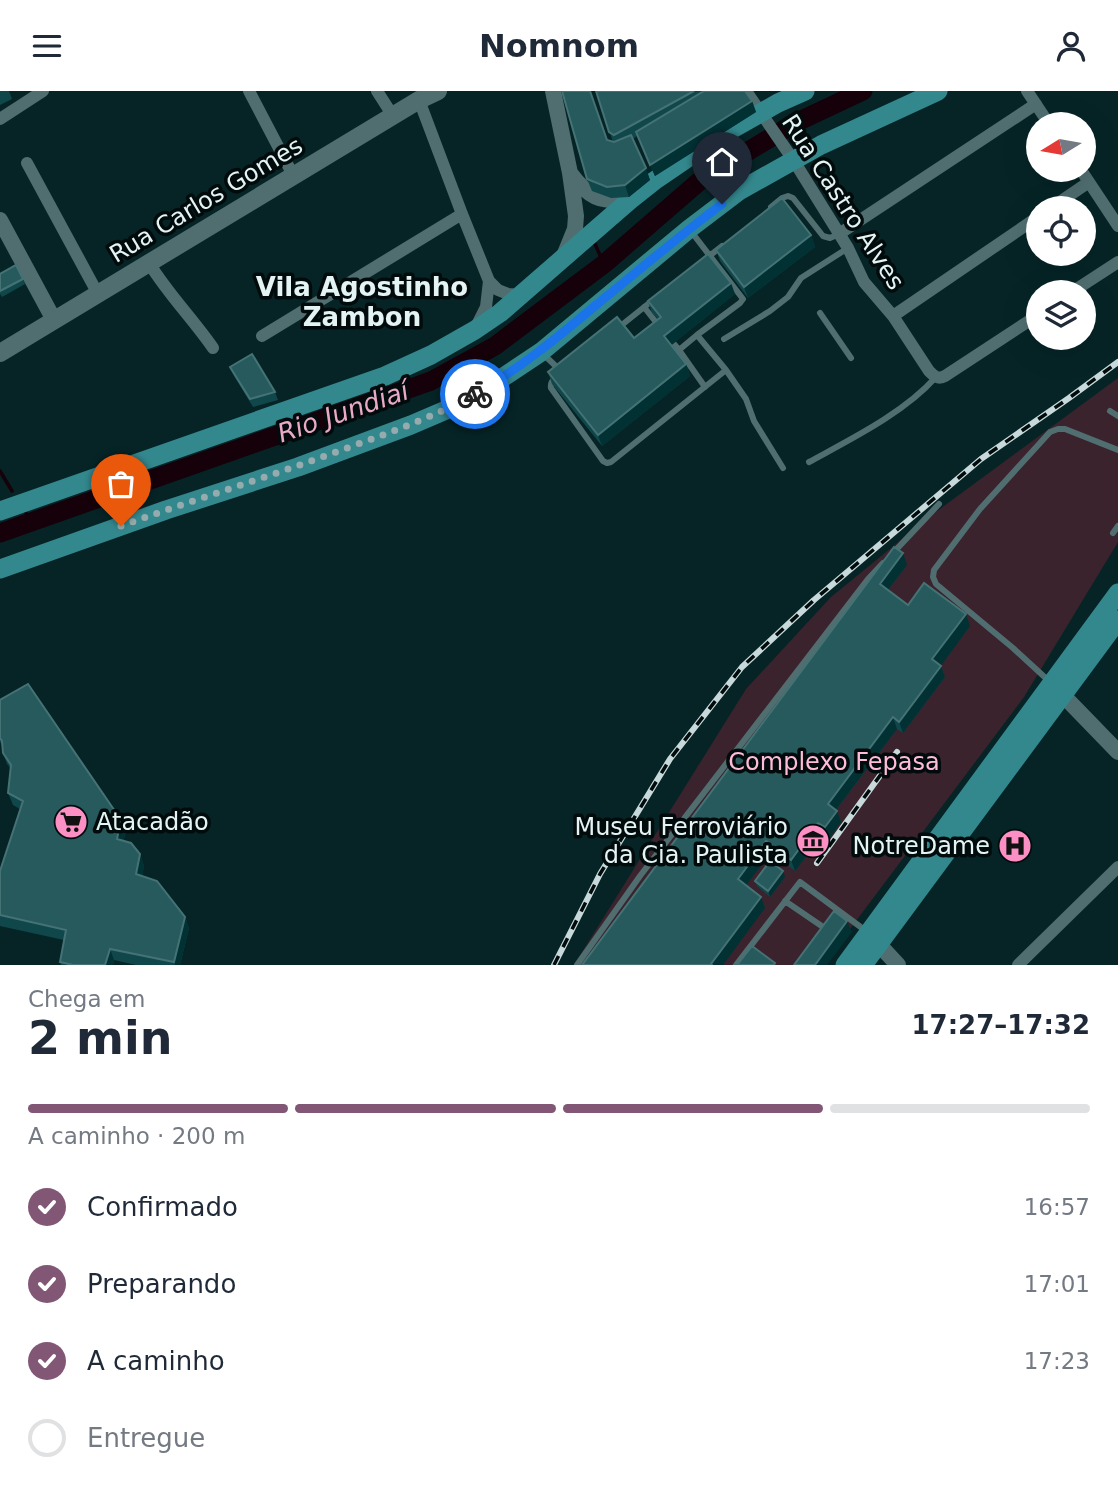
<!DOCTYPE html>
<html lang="pt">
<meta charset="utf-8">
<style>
:root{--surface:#fff;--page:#f6f6f7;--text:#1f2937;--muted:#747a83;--line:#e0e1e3;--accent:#825776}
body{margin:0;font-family:"DejaVu Sans",sans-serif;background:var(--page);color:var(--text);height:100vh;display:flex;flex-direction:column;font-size:26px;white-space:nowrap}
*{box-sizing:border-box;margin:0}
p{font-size:23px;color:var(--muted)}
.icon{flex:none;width:38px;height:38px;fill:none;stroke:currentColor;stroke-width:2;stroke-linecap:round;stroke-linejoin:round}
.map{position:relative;height:874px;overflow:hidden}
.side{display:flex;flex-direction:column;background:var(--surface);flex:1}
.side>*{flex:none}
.needle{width:46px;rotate:259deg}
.fabs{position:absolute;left:1026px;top:21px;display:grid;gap:14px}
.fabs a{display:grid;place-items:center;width:70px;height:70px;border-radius:50%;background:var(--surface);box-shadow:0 7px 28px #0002;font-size:35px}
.pin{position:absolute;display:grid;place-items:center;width:60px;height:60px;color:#fff;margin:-72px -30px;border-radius:50% 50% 50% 0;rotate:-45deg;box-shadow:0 0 7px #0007}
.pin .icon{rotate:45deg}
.courier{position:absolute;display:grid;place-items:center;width:70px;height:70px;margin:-35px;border:5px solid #1a73e8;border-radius:50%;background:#fff;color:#222;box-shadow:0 2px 9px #0007}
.head em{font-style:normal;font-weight:600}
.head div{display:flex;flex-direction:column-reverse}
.head{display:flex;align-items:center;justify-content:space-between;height:119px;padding:0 28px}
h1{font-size:46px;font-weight:600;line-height:52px}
.bar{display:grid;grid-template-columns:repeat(4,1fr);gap:10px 7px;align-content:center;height:84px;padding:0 28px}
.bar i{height:9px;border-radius:5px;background:var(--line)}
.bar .active{background:var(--accent)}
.bar p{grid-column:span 4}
ol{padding:0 28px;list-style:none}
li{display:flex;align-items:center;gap:21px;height:77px}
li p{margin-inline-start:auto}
li .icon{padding:7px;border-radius:50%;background:var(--accent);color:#fff;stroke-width:4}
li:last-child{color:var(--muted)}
li i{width:38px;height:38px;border:4px solid var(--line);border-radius:50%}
header{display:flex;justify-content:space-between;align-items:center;height:91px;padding:0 28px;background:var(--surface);font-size:32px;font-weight:600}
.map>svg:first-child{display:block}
</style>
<header><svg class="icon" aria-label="menu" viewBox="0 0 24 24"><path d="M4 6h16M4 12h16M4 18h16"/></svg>Nomnom<svg class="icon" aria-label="person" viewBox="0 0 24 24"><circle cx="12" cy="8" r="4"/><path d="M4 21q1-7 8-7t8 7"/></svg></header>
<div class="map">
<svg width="1118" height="874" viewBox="0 0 1118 874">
<rect width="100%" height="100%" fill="#062426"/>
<path fill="#3a232d" d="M1118 287V451L1024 606 823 874H574L746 598 831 506 929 426Z"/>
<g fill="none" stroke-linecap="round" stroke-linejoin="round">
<path stroke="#16000a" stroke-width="3.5" d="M595 153 604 173
M0 380 12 400
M26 422 31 431"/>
<path stroke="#16000a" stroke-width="19" d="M0 442 431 290 495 255 604 173 702 88 795 32 863 0"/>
<path stroke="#506e70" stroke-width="6" d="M771 116 782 107 788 105 793 107 823 145 830 147 839 143
M690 139 743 208 740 212 697 244 726 279 746 308 754 330 783 377
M703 170 722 155
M644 216 659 235
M820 222 851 267
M618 237 653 209
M724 248 770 220 788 206 801 187 848 157
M674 253 679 259 697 244
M679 259 705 296
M542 262 562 281
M557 285C553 289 550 291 551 297L603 370 607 372 611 371 726 279
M1110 320 1118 325
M809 371C851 348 904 322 936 286
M1113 442 1118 435
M893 462 939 413
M1050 591 1013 557 936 493 933 486 934 479 980 418 1050 341 1058 338H1065L1118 359
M785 810 826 838
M577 874 640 785 868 488 883 472
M736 874 800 791 866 840"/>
<path stroke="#506e70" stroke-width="12" d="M249 0 293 84
M377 0 393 25
M746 0 794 70 848 157 864 191 893 225 929 280C934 285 938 289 945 285L1038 224
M1027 0 1049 33
M419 9 462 123 489 190 498 199 508 203 521 204
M0 28 43 0
M27 72 98 203
M1081 79 1118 135
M1051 117 1089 91
M839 143 1036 13
M149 172C168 203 193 228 213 257
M1072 201 1118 171
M893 225 1038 126
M476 236 486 216 489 190
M262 245 462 123
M1018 874 1118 776"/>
<path stroke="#506e70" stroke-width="16" d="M553 0 570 82 576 125 575 138 564 165
M570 82C589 107 599 111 630 109
M0 129 54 229
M1056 597 1118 661
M872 846 898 874"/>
<path stroke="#506e70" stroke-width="18" d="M0 262 419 9 438 0"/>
<path stroke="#33888e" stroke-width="19" d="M0 420 385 285 431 264 475 239 500 222 630 109 654 90 720 45 778 12 805 0
M0 478 166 419 298 376 411 334 446 319 493 293 541 261 689 138 739 100 821 54 938 0
M845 874 1118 502
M863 874 1118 529"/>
<defs>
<path id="rail" d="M817 772 897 661
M554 874 600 783 670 668 742 576 814 509 981 368 1069 307 1118 271"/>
</defs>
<use href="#rail" stroke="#c7d9da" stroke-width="6"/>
<use href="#rail" stroke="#020b0c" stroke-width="3.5" stroke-dasharray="10" stroke-linecap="butt"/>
</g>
<path fill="#10474b" d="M0 0H9L12 8 0 14Z
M596 0H745L752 10 756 21 655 85 637 45 633 48 650 89 629 106 611 107 592 100 587 88 607 49 613 51Z
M811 144 815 156 748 207 720 170 716 159Z
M0 183 23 188 25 193 2 206 0 203Z
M735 203 671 254 686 273 690 285 602 355 552 293 548 281 634 247 658 228 652 222 648 210Z
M230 276 275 301 278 309 253 316 234 285Z
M907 474 888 499 908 514 970 535 941 574 945 586 903 642 897 638 836 719 841 731 829 748 823 743 795 780 771 761 746 794 761 806 765 817 582 874Z
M0 609 121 729 126 741 123 750 140 763 144 775 142 785 185 826 189 837 180 874H136L114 869 113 874H61L60 871 64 849 0 835V780L20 718 13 714 8 702 11 678 7 673 3 662V656L0 651Z
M785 786 770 806 757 795 755 790Z"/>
<path fill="#023134" d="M752 10 756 21 655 85 650 74Z
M646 77 650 89 629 106 625 94Z
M811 144 815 156 748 207 744 196Z
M731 192 735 203 668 257 664 245Z
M686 273 690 285 602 355 598 344Z
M903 462 907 474 884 504 880 493Z
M966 523 970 535 937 580 932 568Z
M941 575 945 586 903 642 899 631Z
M893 626 897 638 832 724 828 713Z
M837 720 841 731 829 748 825 736Z
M121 729 126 741 121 759 117 748Z
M818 732 823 743 795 780 791 769Z
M766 750 771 761 742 800 738 788Z
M140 763 144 775 140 794 136 783Z
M783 780 785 786 770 806 768 800Z
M761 806 765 817 723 874H711Z
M185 826 189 837 180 874H175L174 871Z
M847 830 852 841 827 874H815Z
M110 858 114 869 113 874H105Z"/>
<path fill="#275a5d" stroke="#447275" stroke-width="2" d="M562 0H590L607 49 614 51 631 44 646 77 625 94 607 96 587 88Z
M596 0H694L614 44 609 41Z
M704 0H745L752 10 650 74 636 41Z
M782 107 811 144 744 196 716 159Z
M708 163 731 192 664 245 686 273 598 344 548 281 617 226 634 247 661 226 648 210Z
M16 174 23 188 0 200V183Z
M252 263 275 301 250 308 230 276Z
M894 456 903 462 880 493 908 514 924 492 966 523 932 568 941 575 899 631 893 626 828 713 837 720 825 736 818 732 791 769 766 750 738 788 761 806 711 873 712 874H582Z
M28 593 121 729 117 748 131 752 140 763 136 783 157 790 185 826 174 871 110 858 105 874H73L60 871 66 839 0 824V780L23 710 8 702 11 674 3 662 2 650 0 647V609Z
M770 770 783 780 768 800 755 790Z
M834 820 847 830 815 874H794Z
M752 855 775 872 774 874H737Z"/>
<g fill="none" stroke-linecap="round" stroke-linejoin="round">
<path stroke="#96abad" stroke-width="7" stroke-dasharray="0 12.6" d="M121 435C196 408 272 385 347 357 391 341 434 326 475 303"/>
<path stroke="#1a73e8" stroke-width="9" d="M475 303C519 278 557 247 596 214 638 180 679 145 722 113"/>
</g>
<defs>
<symbol id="supermarket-disc" viewBox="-11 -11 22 22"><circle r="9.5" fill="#fc8fc3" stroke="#020b0c"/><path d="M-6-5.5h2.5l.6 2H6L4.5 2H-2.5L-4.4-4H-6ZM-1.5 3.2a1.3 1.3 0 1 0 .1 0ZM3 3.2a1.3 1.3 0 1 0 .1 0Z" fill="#111"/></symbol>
<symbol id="museum-disc" viewBox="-11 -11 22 22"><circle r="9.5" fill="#fc8fc3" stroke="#020b0c"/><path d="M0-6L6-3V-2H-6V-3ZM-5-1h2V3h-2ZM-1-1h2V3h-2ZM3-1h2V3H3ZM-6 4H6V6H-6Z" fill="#111"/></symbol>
<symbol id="hospital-disc" viewBox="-11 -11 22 22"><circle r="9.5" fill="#fc8fc3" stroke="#020b0c"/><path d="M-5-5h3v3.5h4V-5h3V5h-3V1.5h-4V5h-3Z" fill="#111"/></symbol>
</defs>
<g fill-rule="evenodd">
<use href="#supermarket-disc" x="52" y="712" width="38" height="38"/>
<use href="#museum-disc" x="794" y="731" width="38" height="38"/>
<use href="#hospital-disc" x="996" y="736" width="38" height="38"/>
</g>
<g text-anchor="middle" stroke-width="7" stroke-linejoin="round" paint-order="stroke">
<g font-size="24" fill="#e4f4f5" stroke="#020b0c">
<text transform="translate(206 109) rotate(-31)" y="8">Rua Carlos Gomes</text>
<text transform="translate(843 111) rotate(57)" y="8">Rua Castro Alves</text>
</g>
<g font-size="24" fill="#ffbcda" stroke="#020b0c">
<text x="834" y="679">Complexo Fepasa</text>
</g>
<g font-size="24" fill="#e4f4f5" stroke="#020b0c" text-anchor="end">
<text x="96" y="739" text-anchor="start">Atacadão</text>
<text x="788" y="744">Museu Ferroviário<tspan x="788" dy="28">da Cia. Paulista</tspan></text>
<text x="990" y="763">NotreDame</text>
</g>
<g font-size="26" font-weight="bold" fill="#e4f4f5" stroke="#020b0c">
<text x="362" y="205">Vila Agostinho<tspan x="362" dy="30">Zambon</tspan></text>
</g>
<g font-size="26" font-style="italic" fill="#eaa9c6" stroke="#020b0c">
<text transform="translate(343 321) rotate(-19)" y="9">Rio Jundiaí</text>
</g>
</g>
</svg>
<div class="fabs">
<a><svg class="needle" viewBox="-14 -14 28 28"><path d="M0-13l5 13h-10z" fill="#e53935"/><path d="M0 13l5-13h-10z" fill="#747a83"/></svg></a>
<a><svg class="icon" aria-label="locate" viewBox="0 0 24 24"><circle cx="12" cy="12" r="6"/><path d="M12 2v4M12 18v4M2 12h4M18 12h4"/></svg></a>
<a><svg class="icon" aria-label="layers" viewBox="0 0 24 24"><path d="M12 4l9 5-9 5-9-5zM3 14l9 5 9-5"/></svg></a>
</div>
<div class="pin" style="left:121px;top:435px;background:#ea580c"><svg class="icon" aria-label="bag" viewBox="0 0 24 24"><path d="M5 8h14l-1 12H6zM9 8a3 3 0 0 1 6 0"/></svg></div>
<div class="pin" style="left:722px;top:113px;background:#1f2937"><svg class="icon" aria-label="home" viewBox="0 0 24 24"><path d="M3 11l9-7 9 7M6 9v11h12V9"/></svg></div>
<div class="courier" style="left:475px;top:303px"><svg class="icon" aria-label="bike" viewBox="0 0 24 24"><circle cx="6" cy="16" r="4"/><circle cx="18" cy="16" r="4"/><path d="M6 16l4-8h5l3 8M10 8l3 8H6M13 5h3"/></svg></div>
</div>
<section class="side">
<div class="head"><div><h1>2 min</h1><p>Chega em</p></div><em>17:27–17:32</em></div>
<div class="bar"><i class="active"></i><i class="active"></i><i class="active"></i><i></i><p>A caminho · 200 m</p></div>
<ol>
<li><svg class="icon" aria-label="check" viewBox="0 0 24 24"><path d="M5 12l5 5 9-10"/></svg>Confirmado<p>16:57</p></li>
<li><svg class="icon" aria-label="check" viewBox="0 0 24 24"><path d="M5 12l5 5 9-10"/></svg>Preparando<p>17:01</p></li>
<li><svg class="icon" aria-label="check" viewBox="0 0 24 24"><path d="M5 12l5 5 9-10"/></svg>A caminho<p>17:23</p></li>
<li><i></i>Entregue</li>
</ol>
</section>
